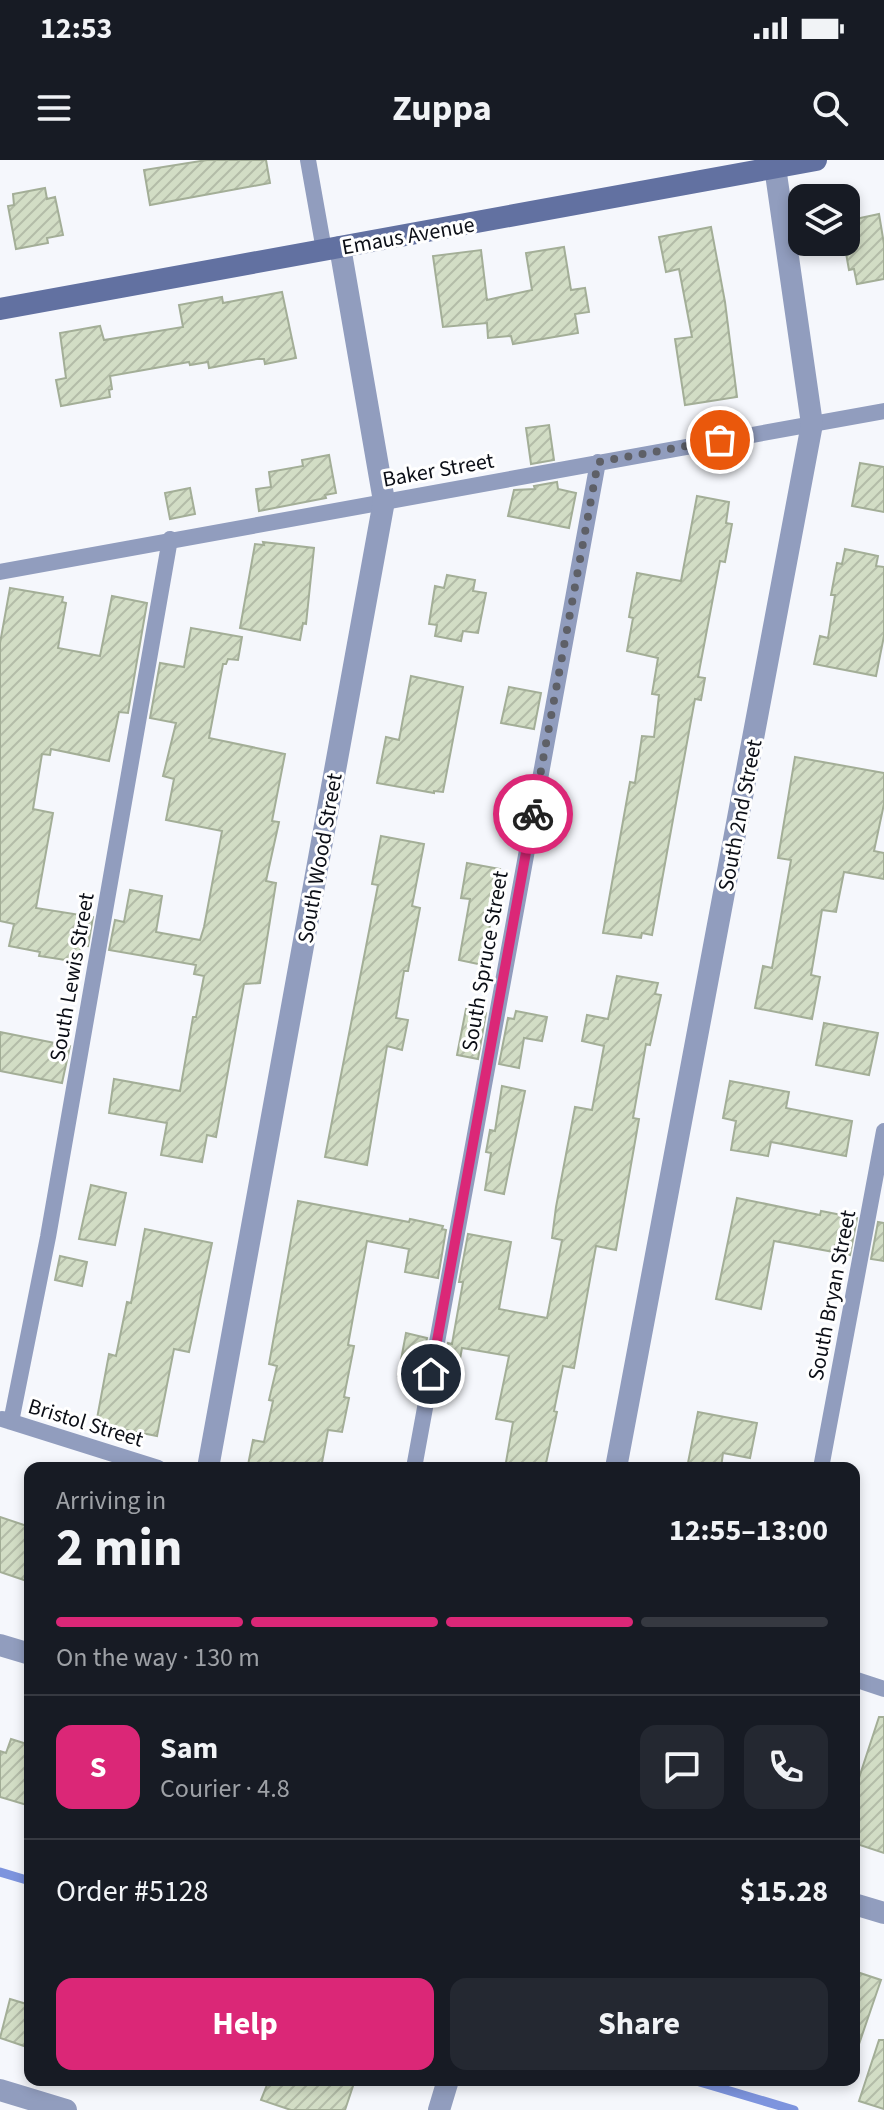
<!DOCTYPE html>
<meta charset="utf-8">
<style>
:root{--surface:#171b24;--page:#242831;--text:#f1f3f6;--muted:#9ea1a6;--line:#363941;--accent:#db2777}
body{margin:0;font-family:"Source Sans 3",sans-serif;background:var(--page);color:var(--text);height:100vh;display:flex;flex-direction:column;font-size:30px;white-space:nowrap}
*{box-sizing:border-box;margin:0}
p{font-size:26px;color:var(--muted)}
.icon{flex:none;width:44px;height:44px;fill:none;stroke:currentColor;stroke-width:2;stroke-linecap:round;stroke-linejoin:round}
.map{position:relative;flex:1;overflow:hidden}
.side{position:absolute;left:24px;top:1302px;width:836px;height:624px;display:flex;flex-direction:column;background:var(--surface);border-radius:16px;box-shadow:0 4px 12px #0003}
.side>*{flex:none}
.tools{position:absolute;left:788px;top:24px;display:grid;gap:16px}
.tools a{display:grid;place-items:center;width:72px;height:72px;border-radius:16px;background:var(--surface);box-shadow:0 4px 12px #0003;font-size:40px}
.pin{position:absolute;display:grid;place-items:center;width:68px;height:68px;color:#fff;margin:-34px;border:4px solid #fff;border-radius:50%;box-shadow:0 2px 8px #0007}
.courier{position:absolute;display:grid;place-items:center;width:80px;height:80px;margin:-40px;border:6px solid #db2777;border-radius:50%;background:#fff;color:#222;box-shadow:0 2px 10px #0007}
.headline em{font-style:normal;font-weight:700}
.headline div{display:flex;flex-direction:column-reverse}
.headline{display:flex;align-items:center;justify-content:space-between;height:136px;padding:0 32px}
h1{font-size:52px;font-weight:700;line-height:60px}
.bar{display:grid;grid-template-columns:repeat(4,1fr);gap:12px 8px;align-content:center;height:96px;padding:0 32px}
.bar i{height:10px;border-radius:6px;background:var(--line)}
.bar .active{background:var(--accent)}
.bar p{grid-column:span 4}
.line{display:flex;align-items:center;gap:20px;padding:0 32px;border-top:2px solid var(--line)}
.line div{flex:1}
.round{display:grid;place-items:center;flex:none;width:84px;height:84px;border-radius:16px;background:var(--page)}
.button{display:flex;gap:16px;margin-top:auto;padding:16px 32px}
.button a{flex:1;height:92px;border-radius:16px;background:var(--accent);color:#fff;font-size:32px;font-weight:700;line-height:92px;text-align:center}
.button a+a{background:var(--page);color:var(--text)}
.status{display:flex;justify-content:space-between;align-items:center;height:56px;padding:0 40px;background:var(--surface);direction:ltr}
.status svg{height:22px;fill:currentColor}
header{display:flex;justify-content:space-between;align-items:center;height:104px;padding:0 32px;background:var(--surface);font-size:36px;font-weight:700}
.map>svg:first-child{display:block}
</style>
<div class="status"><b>12:53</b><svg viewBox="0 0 49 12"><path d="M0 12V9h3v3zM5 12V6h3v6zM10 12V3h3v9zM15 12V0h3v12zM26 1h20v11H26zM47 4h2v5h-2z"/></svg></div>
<header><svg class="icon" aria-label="menu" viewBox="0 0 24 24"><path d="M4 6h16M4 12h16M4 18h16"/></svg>Zuppa<svg class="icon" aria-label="search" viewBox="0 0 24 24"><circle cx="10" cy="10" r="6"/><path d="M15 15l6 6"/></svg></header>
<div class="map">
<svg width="884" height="1950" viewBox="0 0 884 1950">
<defs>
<pattern id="building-hatch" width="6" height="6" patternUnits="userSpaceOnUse" patternTransform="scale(2)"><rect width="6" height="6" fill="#d2ddc5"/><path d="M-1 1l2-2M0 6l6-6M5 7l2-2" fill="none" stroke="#b3bca8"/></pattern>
</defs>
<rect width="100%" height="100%" fill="#f5f7fc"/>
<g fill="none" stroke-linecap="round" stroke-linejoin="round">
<path stroke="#7d94de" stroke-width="9" d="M0 1712 30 1721
M693 1920 794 1950"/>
</g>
<path fill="url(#building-hatch)" stroke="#a3ae97" stroke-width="2" d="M207 0H266L270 23 150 45 144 10Z
M45 28 47 39 55 37 63 75 47 78 48 83 16 89 8 46 14 45 13 34Z
M879 54 884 84V119L857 124 854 109 849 110 844 82H846V61Z
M711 67 725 142 737 237 685 245 675 179 692 177 679 109 666 112 659 77Z
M564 87 571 130 585 128 589 152 575 154 578 173 513 184 511 176 488 178 487 163 443 167 433 96 481 90 487 140 532 130 526 93Z
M282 132 296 198 265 204 264 199H257L209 208 208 202 190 205 189 202 110 216 112 229 109 230 110 237 61 246 56 220 66 218 60 173 100 166 104 180 183 167 179 145 222 137 223 143Z
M549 265 554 300 531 304 526 268Z
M329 295 336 333 325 335 326 338 259 351 256 329 271 327 269 312 303 306 302 300Z
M860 303 884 307V352L852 346Z
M557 322 558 329 576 333 569 368 508 356 514 330 535 329 534 326Z
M190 328 195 354 170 359 165 333Z
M697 336 729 342 726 363 732 364 725 402 720 401 698 517 705 518 701 540 695 539 694 544 652 775 642 773 641 778 603 773 630 622 635 623 642 576 654 577 659 535 652 534 658 498 627 491 633 458 629 457 637 413 681 421Z
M263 382 314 388 306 464 303 463 300 480 240 468 255 384 264 385Z
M845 389 878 396 876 406 884 407V476L876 516 814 504 820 476 828 478 835 435H831L837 403 842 404Z
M447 415 475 420 473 431 486 433 478 473 463 471 461 481 435 476 437 465 429 464 435 426 444 428Z
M10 428 63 437 62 442 66 443 58 488 100 496 112 436 147 443 128 553 119 552 109 601 51 589 50 595 42 594 33 649 53 653 36 748 93 757 88 786 81 785 79 802 39 796 40 792 9 786 14 764 0 761V483Z
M191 468 242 477 238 500 228 499 226 504H223L209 578 285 594 272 661 279 662 266 721 276 723 260 823 244 824 216 977 207 975 202 1002 161 995 167 963 109 953 114 919 180 931 193 857H196L204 816 194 814 196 805 109 790 115 760 124 762 130 730 162 736 156 772 200 780 204 767 222 671 166 660 174 619 163 616 176 563 150 558 160 503 184 507Z
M411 516 463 527 443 632 434 631V633L377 623 386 577 399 580Z
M509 527 541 533 534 569 501 563Z
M795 597 884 613V644L874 691 884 693V719L844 712 836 752 822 750 811 815 820 817 812 859 755 848 763 806 772 808 791 700 778 698Z
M381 676 424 684 412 746 420 748 408 811H404L396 858 408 860 402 890 387 886 367 1005 325 997 378 725 372 724Z
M467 703 500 709 483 805 459 800 470 739 461 738Z
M617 816 658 823 655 834 661 835 650 885 646 884 633 958 639 959 616 1090 596 1086 574 1208 563 1206 554 1251 557 1252 545 1308H505L513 1262 496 1259 509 1196 462 1188 455 1226 441 1223 448 1183 452 1184 463 1122H459L468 1074 511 1082 499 1149 547 1158 562 1080 552 1078 556 1047 575 947 592 950 604 886 582 881 587 855 608 859Z
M466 849 486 853 478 899 457 895Z
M516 851 547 857 542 881 524 878 519 908 499 904 508 858 514 859Z
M824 863 878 873 869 915 816 905Z
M0 872 70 886 62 923 0 911Z
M730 921 789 932 786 948 852 961 846 996 771 982 768 996 731 990 736 961 723 958Z
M502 926 525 931 504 1034 485 1030 491 993 486 992 490 970 495 971Z
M91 1025 126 1033 115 1085 79 1079Z
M737 1038 820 1055 821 1051 857 1058 850 1095 774 1081 761 1149 716 1139Z
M298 1041 409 1062 410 1059 443 1066 442 1069 446 1070 438 1118 405 1112 409 1089 367 1081 348 1185 354 1186 344 1237 349 1238 342 1272 328 1270 321 1308H263L248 1305 253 1280 264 1282 273 1241 269 1240 277 1206 269 1204Z
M878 1062 884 1063V1101L871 1099Z
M145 1069 212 1083 189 1192 174 1189 157 1276 96 1264 109 1194 116 1196 127 1142 131 1143Z
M60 1096 87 1102 82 1126 55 1120Z
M406 1173 427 1178 419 1219 398 1216Z
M698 1252 757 1263 750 1298 723 1293 721 1308H687Z
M0 1357 30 1367V1422L0 1412Z
M879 1557H884V1693L854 1683V1620L858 1621Z
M11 1579 30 1585V1646L0 1637V1591L6 1593Z
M854 1811 881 1820 858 1887 854 1886Z
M10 1839 30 1845V1888L0 1878Z
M879 1880H884V1949L859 1941Z
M269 1920H355L345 1950H291L261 1940Z"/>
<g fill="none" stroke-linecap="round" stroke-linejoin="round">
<path stroke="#919dbe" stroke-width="16" d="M308 0 324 90
M0 412 884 251
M2 1259 158 1308
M11 1262 48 1077 170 379
M414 1308 598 302
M821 1308 884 971
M854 1519 884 1529"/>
<path stroke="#919dbe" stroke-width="22" d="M208 1308 384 341 340 87
M616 1308 812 264 774 0
M0 1485 30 1494
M854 1744 884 1753
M0 1930 66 1950
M439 1950 448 1920"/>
<path stroke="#6271a1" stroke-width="22" d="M0 149 816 0"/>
</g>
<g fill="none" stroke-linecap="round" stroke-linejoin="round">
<path stroke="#5e6067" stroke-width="8" stroke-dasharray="0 14.4" d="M533 654 598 302 720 280"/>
<path stroke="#db2777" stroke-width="10" d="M431 1214 533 654"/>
</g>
<g text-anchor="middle" stroke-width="6" stroke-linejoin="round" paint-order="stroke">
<g font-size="22" fill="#0c0f17" stroke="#fff">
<text transform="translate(408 75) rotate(-10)" y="8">Emaus Avenue</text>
<text transform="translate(438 309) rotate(-10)" y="8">Baker Street</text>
<text transform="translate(739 655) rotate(-79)" y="8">South 2nd Street</text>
<text transform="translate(319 698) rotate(-80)" y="8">South Wood Street</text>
<text transform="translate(484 801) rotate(-80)" y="8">South Spruce Street</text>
<text transform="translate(71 817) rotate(-80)" y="8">South Lewis Street</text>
<text transform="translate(831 1135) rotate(-79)" y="8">South Bryan Street</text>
<text transform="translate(86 1262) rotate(17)" y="8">Bristol Street</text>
</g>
</g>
</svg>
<div class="tools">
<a><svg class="icon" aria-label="layers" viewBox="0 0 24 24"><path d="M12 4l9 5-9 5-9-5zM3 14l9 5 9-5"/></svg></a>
</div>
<div class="pin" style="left:720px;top:280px;background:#ea580c"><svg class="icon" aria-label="bag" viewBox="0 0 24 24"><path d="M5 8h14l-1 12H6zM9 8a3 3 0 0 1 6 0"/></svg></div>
<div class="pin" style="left:431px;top:1214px;background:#1f2937"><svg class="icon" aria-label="home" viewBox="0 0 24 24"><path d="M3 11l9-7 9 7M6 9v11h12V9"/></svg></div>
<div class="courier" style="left:533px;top:654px"><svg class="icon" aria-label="bike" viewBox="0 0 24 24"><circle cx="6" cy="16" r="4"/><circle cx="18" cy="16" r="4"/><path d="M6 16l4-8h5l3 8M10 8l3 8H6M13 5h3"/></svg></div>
<section class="side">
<div class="headline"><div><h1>2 min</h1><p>Arriving in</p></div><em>12:55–13:00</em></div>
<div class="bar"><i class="active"></i><i class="active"></i><i class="active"></i><i></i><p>On the way · 130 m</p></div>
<div class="line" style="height:144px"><b class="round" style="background:var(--accent);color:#fff">S</b><div><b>Sam</b><p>Courier · 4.8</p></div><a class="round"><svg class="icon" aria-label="chat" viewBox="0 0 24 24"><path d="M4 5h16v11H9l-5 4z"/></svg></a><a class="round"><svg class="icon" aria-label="phone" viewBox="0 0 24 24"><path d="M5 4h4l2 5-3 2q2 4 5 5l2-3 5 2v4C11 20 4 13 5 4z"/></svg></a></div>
<div class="line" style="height:104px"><div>Order #5128</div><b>$15.28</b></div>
<div class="button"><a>Help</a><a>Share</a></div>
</section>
</div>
